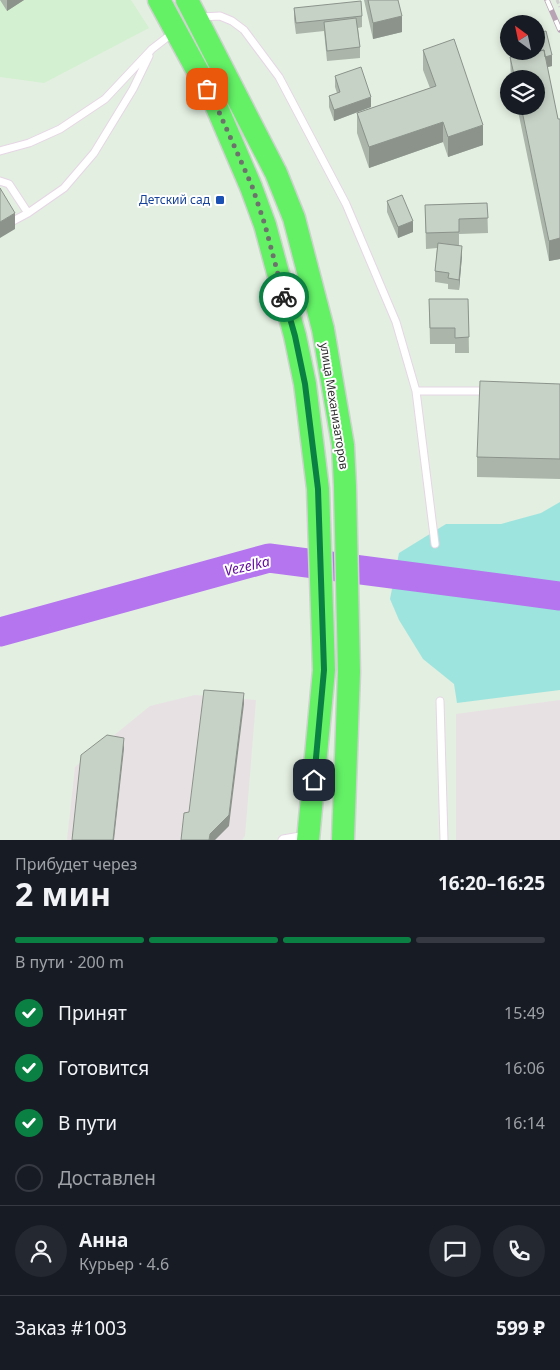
<!DOCTYPE html>
<html lang="ru">
<meta charset="utf-8">
<style>
:root{--surface:#171b24;--page:#242831;--text:#f1f3f6;--muted:#9ea1a6;--line:#363941;--accent:#0b8043}
body{margin:0;font-family:"Noto Sans",sans-serif;background:var(--page);color:var(--text);height:100vh;display:flex;flex-direction:column;font-size:19px;white-space:nowrap}
*{box-sizing:border-box;margin:0}
p{font-size:16px;color:var(--muted)}
.icon{flex:none;width:28px;height:28px;fill:none;stroke:currentColor;stroke-width:2;stroke-linecap:round;stroke-linejoin:round}
.map{position:relative;height:840px;overflow:hidden}
.sheet{display:flex;flex-direction:column;background:var(--surface);flex:1}
.sheet>*{flex:none}
.needle{width:32px;rotate:327deg}
.buttons{position:absolute;left:500px;top:15px;display:grid;gap:10px}
.buttons a{display:grid;place-items:center;width:45px;height:45px;border-radius:50%;background:var(--surface);box-shadow:0 2px 8px #0003;font-size:25px}
.pin{position:absolute;display:grid;place-items:center;width:42px;height:42px;color:#fff;margin:-21px;border-radius:10px;box-shadow:0 2px 8px #0006}
.courier{position:absolute;display:grid;place-items:center;width:50px;height:50px;margin:-25px;border:4px solid #0b8043;border-radius:50%;background:#fff;color:#222;box-shadow:0 1px 6px #0007}
.summary em{font-style:normal;font-weight:700}
.summary div{display:flex;flex-direction:column-reverse}
.summary{display:flex;align-items:center;justify-content:space-between;height:85px;padding:0 15px}
h1{font-size:32px;font-weight:700;line-height:38px}
.bar{display:grid;grid-template-columns:repeat(4,1fr);gap:8px 5px;align-content:center;height:60px;padding:0 15px}
.bar i{height:6px;border-radius:4px;background:var(--line)}
.bar .current{background:var(--accent)}
.bar p{grid-column:span 4}
.line{display:flex;align-items:center;gap:12px;padding:0 15px;border-top:1px solid var(--line)}
.line div{flex:1}
.round{display:grid;place-items:center;flex:none;width:52px;height:52px;border-radius:26px;background:var(--page)}
ol{padding:0 15px;list-style:none}
li{display:flex;align-items:center;gap:15px;height:55px}
li p{margin-inline-start:auto}
li .icon{padding:5px;border-radius:50%;background:var(--accent);color:#fff;stroke-width:4}
li:last-child{color:var(--muted)}
li i{width:28px;height:28px;border:2px solid var(--line);border-radius:50%}
.map>svg:first-child{display:block}
</style>
<div class="map">
<svg width="560" height="840" viewBox="0 0 560 840">
<rect width="100%" height="100%" fill="#e3efe1"/>
<path fill="#e8e1e4" d="M195 695 256 700 245 836 242 840H67L75 767 150 706Z
M560 700V840H456V714Z"/>
<path fill="#d3f0d1" d="M0 0H131L149 28 44 83 0 77Z"/>
<path fill="#9ee4de" d="M560 502V690L457 703 454 684 423 659 399 620 390 599 399 553 446 524H501L541 513Z"/>
<g fill="none" stroke-linecap="round" stroke-linejoin="round">
<path stroke="#b475ef" stroke-width="29" d="M0 632 269 558 560 596"/>
<defs>
<path id="service" d="M201 17 220 16 232 21 244 30 279 77 346 204 396 322 416 391 435 544
M0 151 29 143 60 129 105 99 152 49 174 32
M0 181 9 184 28 213
M0 228 28 213 64 188 94 153 133 89 149 56
M416 391H488
M440 701 444 840
M282 840 283 839 306 835"/>
<path id="primary" d="M159 0 215 103 251 187 265 225 295 336 305 384 318 489 324 670 308 840
M187 0 276 173 294 218 323 329 343 445 345 486 349 672 343 840"/>
</defs>
<use href="#service" stroke="#e6d6e5" stroke-width="9"/>
<use href="#primary" stroke="#d1d1d1" stroke-width="25"/>
<path stroke="#d1d1d1" stroke-width="3" stroke-dasharray="4 2.5" stroke-linecap="butt" d="M557 0 560 7"/>
<use href="#service" stroke="#fff" stroke-width="7"/>
<use href="#primary" stroke="#64f166" stroke-width="22"/>
<defs>
<path id="rail" d="M547 0 560 30"/>
</defs>
<use href="#rail" stroke="#b8a3b5" stroke-width="5.5"/>
<use href="#rail" stroke="#fff" stroke-width="4" stroke-dasharray="11" stroke-linecap="butt"/>
</g>
<path fill="#abb5aa" d="M0 0H24L7 11Z
M364 0H398L402 32 373 39Z
M294 8 362 16V27L358 28 360 47V58L327 61 324 31 296 34 294 19Z
M423 50 483 145 448 157 443 142 369 168 357 133V113L430 88 423 70Z
M518 51H536L552 66 547 67 558 119H560V259L549 261 517 106H536V79H511L510 57 519 55Z
M335 76 371 107 334 121 329 107V96L337 93 335 87Z
M387 201 413 232 398 238 387 212Z
M487 203 488 233 459 234V245L462 256 459 290 448 289V284L435 282V271L437 248 426 249 425 205Z
M429 299H468L469 353H455V344H430Z
M560 384V479L477 477V457Z"/>
<path fill="#8b938b" d="M7 0H24L7 11Z
M402 16V32L373 39V23Z
M552 55V66L524 73V62Z
M371 97V107L334 121V110Z
M443 122V142L369 168V147Z
M483 125V145L448 157V137Z
M15 213V229L0 238V222Z
M413 221V232L398 238V227Z
M560 238V259L549 261V241Z
M462 246V256L459 290V280Z
M244 693V704L229 826 215 840H209L210 834Z
M124 738V749L114 840H113Z"/>
<path fill="#c7d2c6" stroke="#8b938b" d="M368 0H398L402 16 373 23Z
M361 1 362 16 296 23 294 8Z
M356 18 360 47 327 51 324 22Z
M546 31 552 55 545 57 544 50 522 55 521 51H536V33Z
M454 39 483 125 448 137 443 122 369 147 357 113 436 86 423 50Z
M544 50 558 119H560V238L549 241 521 106H536V79H515L510 57Z
M361 67 371 97 334 110 329 96 340 92 335 76Z
M0 188 15 213 0 222Z
M402 195 413 221 398 227 387 201Z
M487 203 488 218 459 219V232L426 233 425 205Z
M438 243 462 246 459 280 448 278 449 273 435 271Z
M429 299H468L469 337 455 338V328H430Z
M480 381 560 384V459L477 457Z
M204 690 244 693 229 815 210 834 209 840H181L184 813 189 812Z
M107 735 124 738 113 840H72L81 755Z"/>
<g fill="none" stroke-linecap="round" stroke-linejoin="round">
<path stroke="#6d726d" stroke-width="5" stroke-dasharray="0 9" d="M207 89 215 103 252 186 265 225 284 297"/>
<path stroke="#0b8043" stroke-width="6" d="M284 297 295 336 305 384 318 489 324 670 314 780"/>
</g>
<rect fill="#1a4fb4" stroke="#fff" stroke-width="2" x="215" y="195" width="10" height="10" rx="2.5"/>
<g text-anchor="middle" stroke-width="4" stroke-linejoin="round" paint-order="stroke">
<g font-size="12" fill="#164399" stroke="#fff" text-anchor="end">
<text x="210" y="204">Детский сад</text>
</g>
<g font-size="12" fill="#2e2e2e" stroke="#fff">
<text transform="translate(334 406) rotate(81)" y="4">улица Механизаторов</text>
</g>
<g font-size="14" font-style="italic" fill="#660ea2" stroke="#fff">
<text transform="translate(247 566) rotate(-13)" y="5">Vezelka</text>
</g>
</g>
</svg>
<div class="buttons">
<a><svg class="needle" viewBox="-14 -14 28 28"><path d="M0-13l5 13h-10z" fill="#e53935"/><path d="M0 13l5-13h-10z" fill="#9ea1a6"/></svg></a>
<a><svg class="icon" aria-label="layers" viewBox="0 0 24 24"><path d="M12 4l9 5-9 5-9-5zM3 14l9 5 9-5"/></svg></a>
</div>
<div class="pin" style="left:207px;top:89px;background:#ea580c"><svg class="icon" aria-label="bag" viewBox="0 0 24 24"><path d="M5 8h14l-1 12H6zM9 8a3 3 0 0 1 6 0"/></svg></div>
<div class="pin" style="left:314px;top:780px;background:#1f2937"><svg class="icon" aria-label="home" viewBox="0 0 24 24"><path d="M3 11l9-7 9 7M6 9v11h12V9"/></svg></div>
<div class="courier" style="left:284px;top:297px"><svg class="icon" aria-label="bike" viewBox="0 0 24 24"><circle cx="6" cy="16" r="4"/><circle cx="18" cy="16" r="4"/><path d="M6 16l4-8h5l3 8M10 8l3 8H6M13 5h3"/></svg></div>
</div>
<section class="sheet">
<div class="summary"><div><h1>2 мин</h1><p>Прибудет через</p></div><em>16:20–16:25</em></div>
<div class="bar"><i class="current"></i><i class="current"></i><i class="current"></i><i></i><p>В пути · 200 m</p></div>
<ol>
<li><svg class="icon" aria-label="check" viewBox="0 0 24 24"><path d="M5 12l5 5 9-10"/></svg>Принят<p>15:49</p></li>
<li><svg class="icon" aria-label="check" viewBox="0 0 24 24"><path d="M5 12l5 5 9-10"/></svg>Готовится<p>16:06</p></li>
<li><svg class="icon" aria-label="check" viewBox="0 0 24 24"><path d="M5 12l5 5 9-10"/></svg>В пути<p>16:14</p></li>
<li><i></i>Доставлен</li>
</ol>
<div class="line" style="height:90px"><a class="round"><svg class="icon" aria-label="person" viewBox="0 0 24 24"><circle cx="12" cy="8" r="4"/><path d="M4 21q1-7 8-7t8 7"/></svg></a><div><b>Анна</b><p>Курьер · 4.6</p></div><a class="round"><svg class="icon" aria-label="chat" viewBox="0 0 24 24"><path d="M4 5h16v11H9l-5 4z"/></svg></a><a class="round"><svg class="icon" aria-label="phone" viewBox="0 0 24 24"><path d="M5 4h4l2 5-3 2q2 4 5 5l2-3 5 2v4C11 20 4 13 5 4z"/></svg></a></div>
<div class="line" style="height:65px"><div>Заказ #1003</div><b>599 ₽</b></div>
</section>
